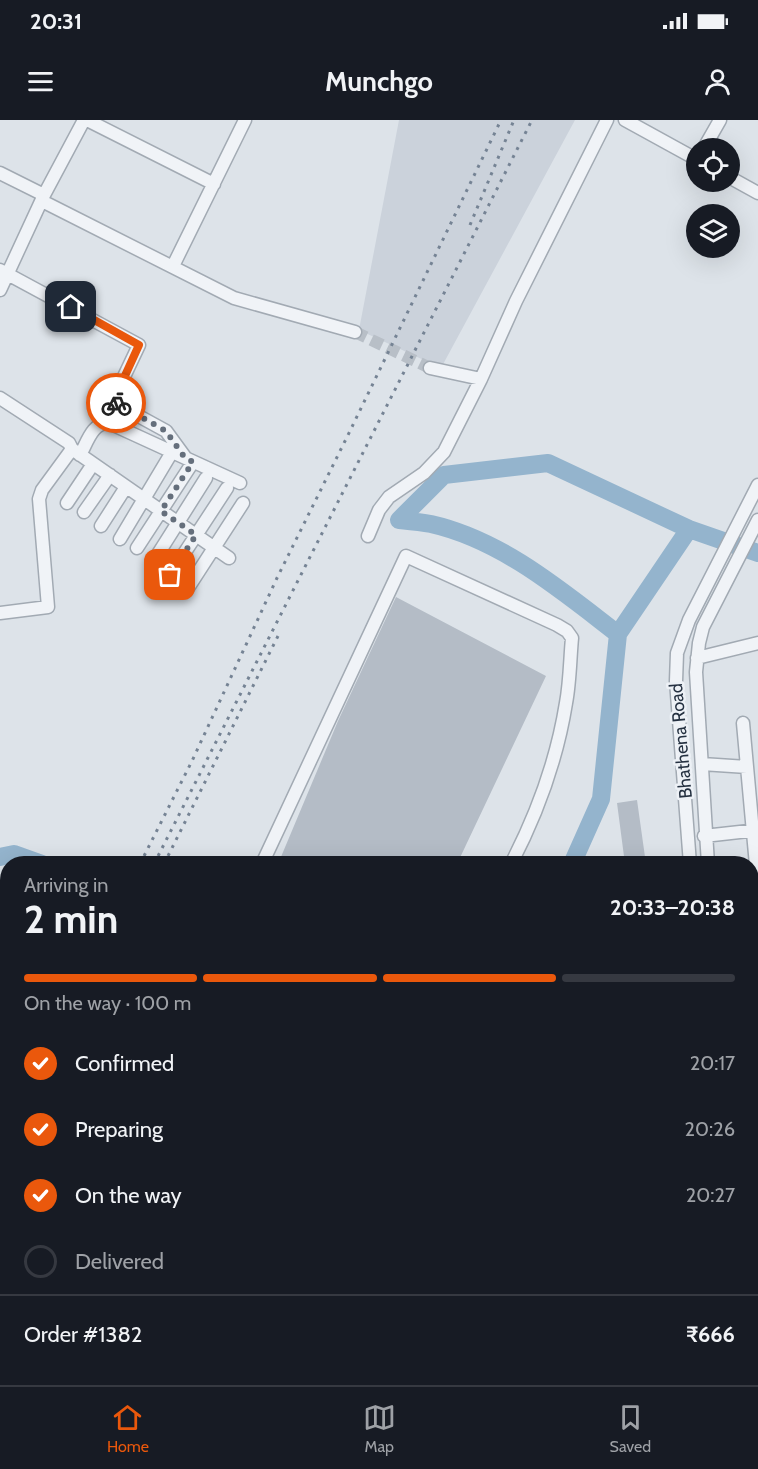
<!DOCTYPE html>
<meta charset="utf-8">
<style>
:root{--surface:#171b24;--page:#20242c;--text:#f1f3f6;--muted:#9ea1a6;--line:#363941;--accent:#ea580c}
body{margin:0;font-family:Cabin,sans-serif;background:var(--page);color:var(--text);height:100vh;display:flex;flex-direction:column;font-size:22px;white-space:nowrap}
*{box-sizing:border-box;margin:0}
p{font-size:20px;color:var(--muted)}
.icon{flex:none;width:33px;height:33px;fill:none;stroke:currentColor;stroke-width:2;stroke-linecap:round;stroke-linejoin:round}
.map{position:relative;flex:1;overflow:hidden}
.sheet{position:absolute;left:0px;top:736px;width:759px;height:530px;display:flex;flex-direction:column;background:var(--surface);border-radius:24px 24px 0 0;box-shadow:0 6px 24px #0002}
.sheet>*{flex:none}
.controls{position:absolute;left:686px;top:18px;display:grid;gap:12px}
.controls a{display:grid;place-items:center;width:54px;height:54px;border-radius:50%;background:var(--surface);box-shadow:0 6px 24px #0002;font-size:30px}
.pin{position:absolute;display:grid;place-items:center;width:51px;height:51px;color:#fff;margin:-26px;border-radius:12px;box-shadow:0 3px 9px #0006}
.courier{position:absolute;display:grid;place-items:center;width:60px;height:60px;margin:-30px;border:4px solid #ea580c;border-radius:50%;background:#fff;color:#222;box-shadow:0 2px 8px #0007}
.summary em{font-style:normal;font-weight:800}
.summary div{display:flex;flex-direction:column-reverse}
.summary{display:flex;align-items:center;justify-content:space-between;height:102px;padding:0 24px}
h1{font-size:39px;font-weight:800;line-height:45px}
.bar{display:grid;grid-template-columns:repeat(4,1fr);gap:9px 6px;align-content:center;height:72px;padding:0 24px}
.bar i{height:8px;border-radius:4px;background:var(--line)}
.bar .current{background:var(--accent)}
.bar p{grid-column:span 4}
.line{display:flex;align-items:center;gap:15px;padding:0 24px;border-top:2px solid var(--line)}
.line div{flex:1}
ol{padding:0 24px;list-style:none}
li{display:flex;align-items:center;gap:18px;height:66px}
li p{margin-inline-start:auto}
li .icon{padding:6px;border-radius:50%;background:var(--accent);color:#fff;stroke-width:4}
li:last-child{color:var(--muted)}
li i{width:33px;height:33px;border:3px solid var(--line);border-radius:50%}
.status{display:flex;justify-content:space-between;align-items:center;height:42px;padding:0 30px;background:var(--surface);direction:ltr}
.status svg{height:16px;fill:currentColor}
header{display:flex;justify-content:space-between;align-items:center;height:78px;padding:0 24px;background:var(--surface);font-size:27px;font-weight:800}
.menu{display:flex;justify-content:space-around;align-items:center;height:84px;border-top:2px solid var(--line);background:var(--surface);font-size:16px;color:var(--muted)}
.menu a{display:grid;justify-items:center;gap:3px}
.menu .current{color:var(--accent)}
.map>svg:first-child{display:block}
</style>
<div class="status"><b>20:31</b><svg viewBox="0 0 49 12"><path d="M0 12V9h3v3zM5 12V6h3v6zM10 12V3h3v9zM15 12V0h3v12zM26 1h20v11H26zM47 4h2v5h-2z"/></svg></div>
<header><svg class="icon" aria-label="menu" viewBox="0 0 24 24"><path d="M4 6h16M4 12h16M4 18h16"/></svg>Munchgo<svg class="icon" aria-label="person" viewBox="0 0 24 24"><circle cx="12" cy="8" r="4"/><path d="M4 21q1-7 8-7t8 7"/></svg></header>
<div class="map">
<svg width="758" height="1265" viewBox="0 0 758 1265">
<rect width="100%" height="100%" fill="#dde3e9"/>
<path fill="#cbd2db" d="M399 0H575L441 248 359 210Z
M0 783 8 786V972L0 987Z
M7 1237 8 1258H358L359 1265H0V1243Z"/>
<path fill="#c5d4bd" d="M0 801 8 804 7 902 0 921Z"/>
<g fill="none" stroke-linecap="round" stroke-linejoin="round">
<path stroke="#94b4cd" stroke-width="18" d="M618 514 689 409
M0 737 14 734 42 744
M572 744 601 679 618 514C562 471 502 420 431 404 420 402 409 401 399 400L444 355 548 343 689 409 758 433"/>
</g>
<path fill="#b4bcc6" d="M396 477 546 556 457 744H278L338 601Z
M637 680 646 744H625L617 683Z"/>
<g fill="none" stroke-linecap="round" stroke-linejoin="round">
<path stroke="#b8bfc7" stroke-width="12" stroke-dasharray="12 6" stroke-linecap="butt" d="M355 212 430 248"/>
<defs>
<path id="minor" d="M87 0 214 64
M625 0 696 39
M704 28 720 0
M0 53 44 75
M729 57 758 73
M42 81 234 178 355 212
M173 146 245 0
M0 150 139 225 102 303
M0 170 44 75 84 0
M430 248 481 259
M0 278 69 323 72 329 229 438
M113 282 166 311 185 337
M80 335C87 323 92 302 109 303L240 363
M67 383 93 344
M84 392 110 355
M101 406 126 367
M368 416 379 390 389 377 424 353 444 332 481 259 516 181 607 0
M120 419 172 332
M137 428 193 342
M153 442 206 358
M170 455 227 368
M188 468 243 383
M0 493 48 487 39 379 42 370 72 329
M697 538 758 523
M743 603 758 767
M702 644 747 647
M704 716 758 710
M262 744 406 436 557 505 567 511 572 518C570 539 570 562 566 583 557 639 537 694 511 744
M690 744 676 561 677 533 689 500 758 365
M708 744 696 552 699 523 703 507 758 400
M752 841H758
M752 892H758
M752 939 758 938
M752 990 758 989
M752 1088H758
M752 1149 758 1148
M752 1223 756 1265
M209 1258 210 1265
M358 1258 359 1265
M626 1258V1265
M733 1258 734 1265"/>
</defs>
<use href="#minor" stroke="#a2aab3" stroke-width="15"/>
<use href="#minor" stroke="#f0f3f7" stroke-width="12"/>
<path stroke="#758394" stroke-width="3" stroke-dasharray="3 6" stroke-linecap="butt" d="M470 105 514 0
M140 744 192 641 277 458 348 315 501 0
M154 744 532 0
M164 744 278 516
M0 1051 8 1036
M0 1069 8 1054"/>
</g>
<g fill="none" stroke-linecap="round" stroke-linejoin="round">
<path stroke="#656f7c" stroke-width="6" stroke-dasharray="0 10.8" d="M116 283 166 311 185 338 193 342 161 391 196 415 170 455"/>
<path stroke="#ea580c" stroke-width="8" d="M71 187 139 225 113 282 116 283"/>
</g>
<g text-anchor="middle" stroke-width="5" stroke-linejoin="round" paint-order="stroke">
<g font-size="18" fill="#253141" stroke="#edf1f6">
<text transform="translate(681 621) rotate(-95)" y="6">Bhathena Road</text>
</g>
</g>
</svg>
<div class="controls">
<a><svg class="icon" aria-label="locate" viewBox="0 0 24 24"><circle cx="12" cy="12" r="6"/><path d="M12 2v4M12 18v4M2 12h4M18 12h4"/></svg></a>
<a><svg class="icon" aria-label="layers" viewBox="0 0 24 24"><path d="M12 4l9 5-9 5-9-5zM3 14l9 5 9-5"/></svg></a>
</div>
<div class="pin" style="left:170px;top:455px;background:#ea580c"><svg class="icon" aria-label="bag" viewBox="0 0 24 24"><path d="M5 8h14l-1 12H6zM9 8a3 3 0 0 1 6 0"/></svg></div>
<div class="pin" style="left:71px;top:187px;background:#1f2937"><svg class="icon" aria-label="home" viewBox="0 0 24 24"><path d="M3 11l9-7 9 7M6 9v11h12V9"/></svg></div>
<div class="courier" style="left:116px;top:283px"><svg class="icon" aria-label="bike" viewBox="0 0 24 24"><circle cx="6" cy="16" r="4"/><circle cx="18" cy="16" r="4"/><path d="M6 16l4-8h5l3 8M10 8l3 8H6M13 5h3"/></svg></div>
<section class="sheet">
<div class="summary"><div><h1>2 min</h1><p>Arriving in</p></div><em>20:33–20:38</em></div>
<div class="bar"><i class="current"></i><i class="current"></i><i class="current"></i><i></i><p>On the way · 100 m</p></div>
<ol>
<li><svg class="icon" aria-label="check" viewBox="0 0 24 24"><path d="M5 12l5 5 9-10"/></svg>Confirmed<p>20:17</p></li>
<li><svg class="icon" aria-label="check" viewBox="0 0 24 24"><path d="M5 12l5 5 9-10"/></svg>Preparing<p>20:26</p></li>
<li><svg class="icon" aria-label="check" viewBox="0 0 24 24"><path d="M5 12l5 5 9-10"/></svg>On the way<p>20:27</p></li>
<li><i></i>Delivered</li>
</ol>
<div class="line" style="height:78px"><div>Order #1382</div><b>₹666</b></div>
</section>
</div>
<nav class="menu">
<a class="current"><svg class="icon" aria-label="home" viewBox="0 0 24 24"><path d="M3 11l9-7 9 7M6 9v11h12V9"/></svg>Home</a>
<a><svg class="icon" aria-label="map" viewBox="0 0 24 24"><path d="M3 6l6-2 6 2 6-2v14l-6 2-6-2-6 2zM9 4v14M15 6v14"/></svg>Map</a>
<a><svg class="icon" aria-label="saved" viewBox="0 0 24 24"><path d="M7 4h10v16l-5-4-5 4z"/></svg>Saved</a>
</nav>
